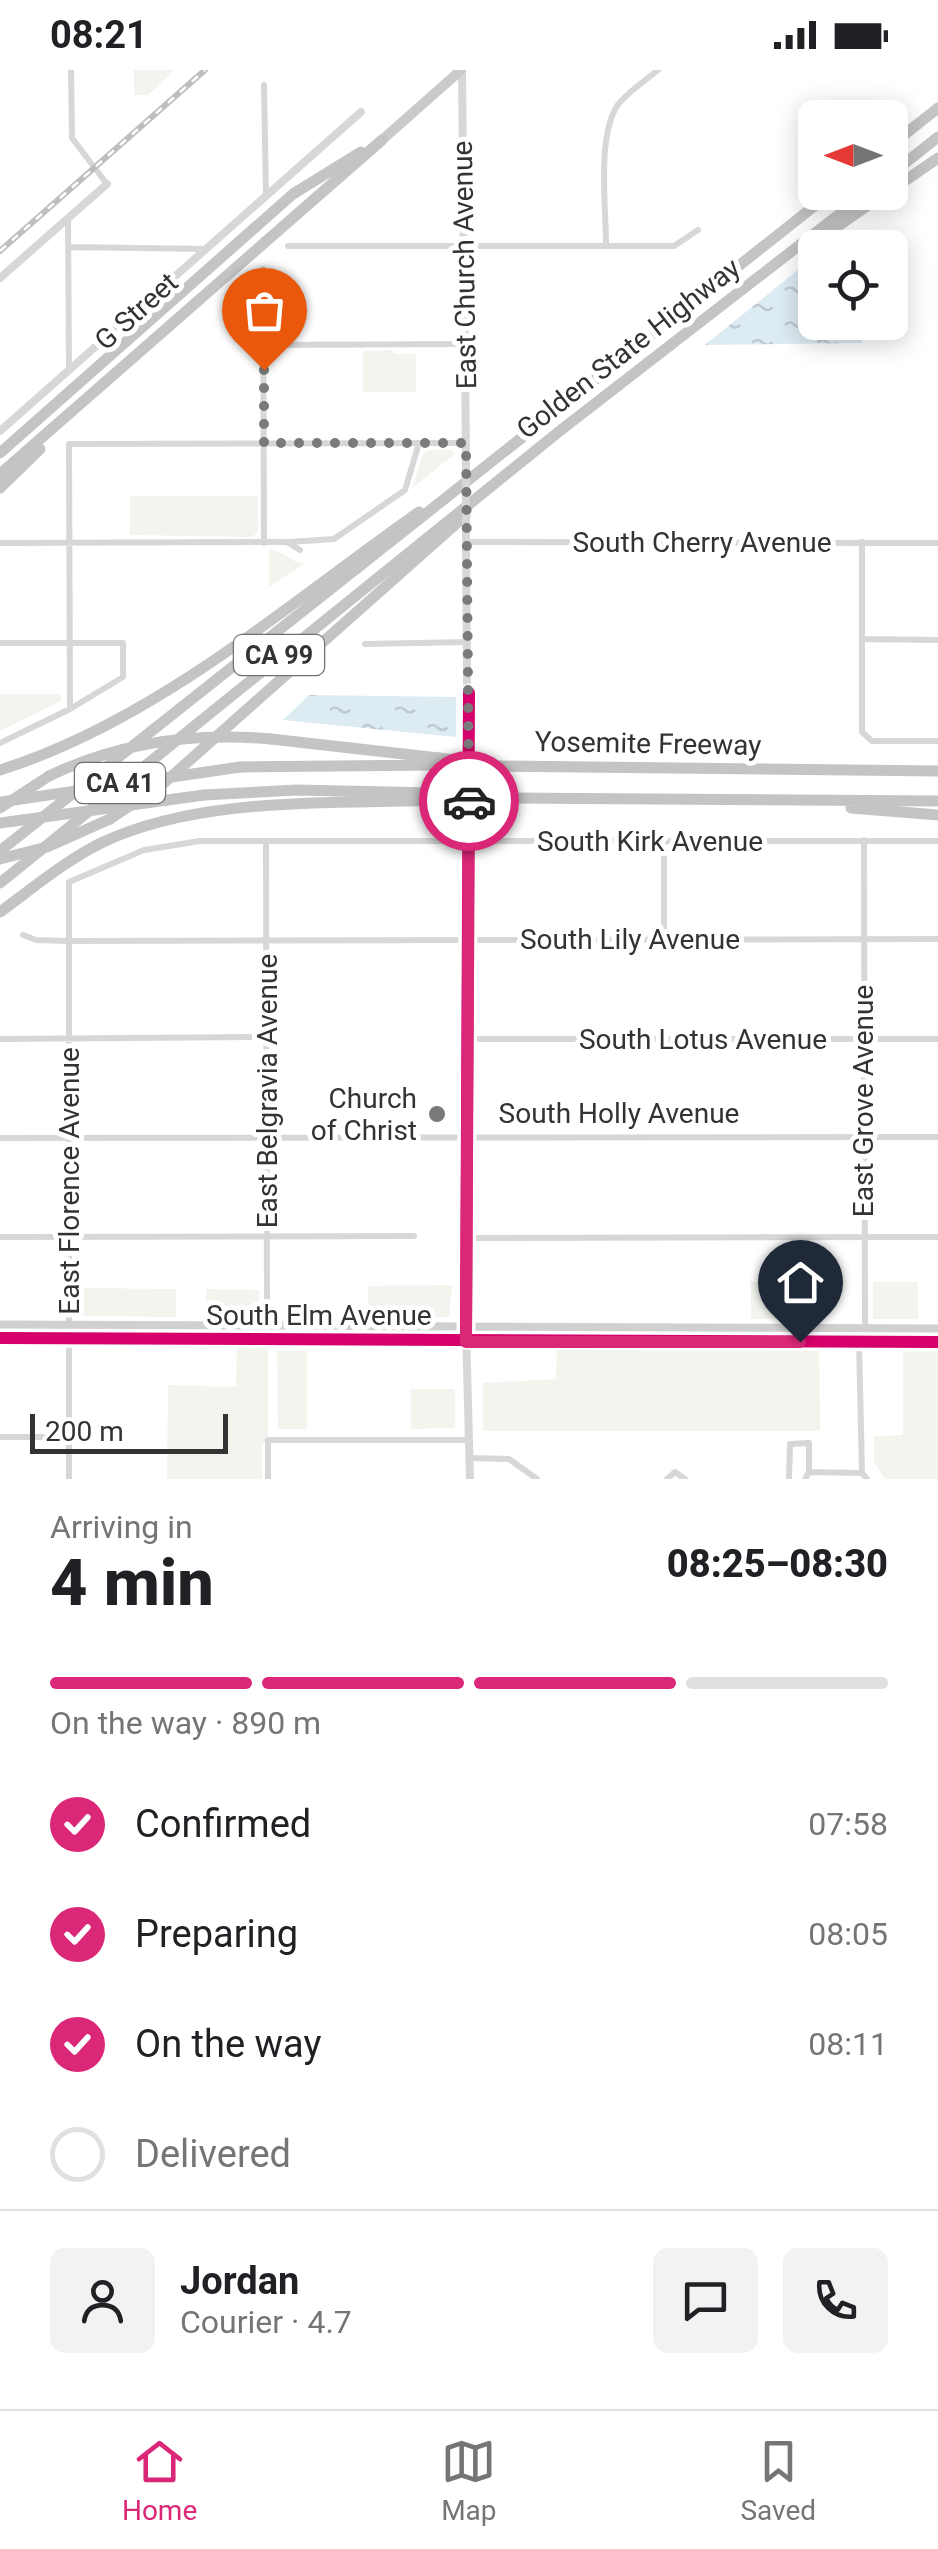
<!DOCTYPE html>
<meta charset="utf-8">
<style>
:root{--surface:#fff;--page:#f2f2f2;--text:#202124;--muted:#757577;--line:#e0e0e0;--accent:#db2777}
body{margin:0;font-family:Roboto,sans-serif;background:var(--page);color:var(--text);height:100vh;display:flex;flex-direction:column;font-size:38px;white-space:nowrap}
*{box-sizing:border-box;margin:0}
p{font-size:32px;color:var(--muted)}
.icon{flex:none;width:55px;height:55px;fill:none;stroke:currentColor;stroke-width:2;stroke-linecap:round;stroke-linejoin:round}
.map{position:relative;height:1409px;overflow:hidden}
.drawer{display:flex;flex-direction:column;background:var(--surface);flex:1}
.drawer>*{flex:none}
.needle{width:65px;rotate:270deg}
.tools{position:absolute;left:798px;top:30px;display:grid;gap:20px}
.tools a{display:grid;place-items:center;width:110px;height:110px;border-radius:15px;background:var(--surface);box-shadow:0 5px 25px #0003;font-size:50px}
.scale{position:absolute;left:30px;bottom:25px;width:198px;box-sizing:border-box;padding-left:10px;border:5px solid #333;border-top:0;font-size:28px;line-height:35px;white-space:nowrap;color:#333;-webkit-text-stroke:8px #fff;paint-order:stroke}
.pin{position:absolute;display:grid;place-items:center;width:85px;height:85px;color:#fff;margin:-102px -42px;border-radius:50% 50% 50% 0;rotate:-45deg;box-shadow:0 0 10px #0007}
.pin .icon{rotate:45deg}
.courier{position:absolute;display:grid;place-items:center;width:100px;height:100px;margin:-50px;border:8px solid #db2777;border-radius:50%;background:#fff;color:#222;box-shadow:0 2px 12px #0007}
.summary em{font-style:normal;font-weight:800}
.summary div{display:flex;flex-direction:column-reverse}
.summary{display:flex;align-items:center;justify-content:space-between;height:170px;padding:0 50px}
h1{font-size:65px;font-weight:800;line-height:75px}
.bar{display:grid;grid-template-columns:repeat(4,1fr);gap:15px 10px;align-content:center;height:120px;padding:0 50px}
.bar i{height:12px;border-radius:8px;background:var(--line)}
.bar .on{background:var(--accent)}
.bar p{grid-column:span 4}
.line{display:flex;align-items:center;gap:25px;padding:0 50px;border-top:2px solid var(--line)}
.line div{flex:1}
.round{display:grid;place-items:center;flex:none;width:105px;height:105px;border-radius:15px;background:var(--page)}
ol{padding:0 50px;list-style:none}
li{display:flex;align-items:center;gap:30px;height:110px}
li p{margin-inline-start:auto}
li .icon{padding:10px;border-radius:50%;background:var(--accent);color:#fff;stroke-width:4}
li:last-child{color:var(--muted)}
li i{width:55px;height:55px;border:5px solid var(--line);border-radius:50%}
.status{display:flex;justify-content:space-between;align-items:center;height:70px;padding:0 50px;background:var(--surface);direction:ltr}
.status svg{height:28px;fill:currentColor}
.tab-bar{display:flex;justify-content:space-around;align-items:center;height:140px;border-top:2px solid var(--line);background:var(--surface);font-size:28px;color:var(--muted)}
.tab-bar a{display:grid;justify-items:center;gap:5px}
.tab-bar .on{color:var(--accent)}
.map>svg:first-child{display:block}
</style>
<div class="status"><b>08:21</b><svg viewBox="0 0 49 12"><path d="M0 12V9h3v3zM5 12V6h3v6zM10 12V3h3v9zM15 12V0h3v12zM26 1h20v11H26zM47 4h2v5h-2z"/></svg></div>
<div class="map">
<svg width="938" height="1409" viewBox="0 0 938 1409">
<defs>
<pattern id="water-ripples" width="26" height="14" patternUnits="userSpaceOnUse" patternTransform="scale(2.5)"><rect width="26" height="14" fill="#ddebf3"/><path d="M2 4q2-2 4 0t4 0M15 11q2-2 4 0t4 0" fill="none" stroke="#becad1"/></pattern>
</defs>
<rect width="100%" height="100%" fill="#fff"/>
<path fill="#f1f5ed" d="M134 0H175L148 25H134Z
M393 280 394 284H416V322H363V281Z
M428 380H452L455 384 412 418 423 384Z
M130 426H258V462L252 467 130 465Z
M269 480C285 480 289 492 304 494L269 517Z
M0 624H61V631L0 661Z
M751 1212H826V1249H751Z
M873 1212H918V1249H873Z
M452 1215 449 1247 368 1248V1216Z
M79 1218 176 1219V1247L81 1246Z
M206 1219 259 1220V1248H206Z
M237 1276H268V1365L262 1377V1409H167L168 1315 236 1317Z
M557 1279H819L820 1361H483V1313L556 1309Z
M903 1279H938V1409H885L874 1393V1366L903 1365Z
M277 1281H307V1359H278Z
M411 1319H455V1358L411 1359Z"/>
<path fill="url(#water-ripples)" d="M815 186V252L862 253V273L705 275Z
M309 625 456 627V667L283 650Z"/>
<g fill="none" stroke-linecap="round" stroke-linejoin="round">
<path stroke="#d7d7d7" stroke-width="6" d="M71 0 72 68 107 114
M264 15 266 125
M68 148 69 299
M606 175C606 137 597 68 617 36 627 22 645 11 658 0
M288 176H674L698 160
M69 177 207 179
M263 199 264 473
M264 275 465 274
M289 472 334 469 405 420 419 373
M466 472 938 473
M862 472V662L872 671H938
M0 473 287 472 300 480
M863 569 938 570
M0 573H123V607L70 639 0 673
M365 574 468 572
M70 639 69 374 466 373
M864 770 865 1259 859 1272 862 1403 867 1409
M266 772 267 1259
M23 865 36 870 69 871 938 869
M664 868V771
M0 969 267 967
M468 969H938
M0 1068 938 1067
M0 1167 414 1166
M466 1168 938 1167
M0 1367H68
M470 1388 509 1389 537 1409
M69 1409V812L144 780 200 771H938
M268 1409V1370H470
M667 1409 675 1402 685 1409
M789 1409 790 1374 809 1373V1402
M805 1409 809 1402 862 1403"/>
<path stroke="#d7d7d7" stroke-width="8" d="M462 0 466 387
M0 208 107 114
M0 361 361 42
M466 470 469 878 466 1260 470 1409"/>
<path stroke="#d0d0d0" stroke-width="9" d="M0 1255 938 1259
M0 1268 938 1272"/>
<path stroke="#cacaca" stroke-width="10" d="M382 70 461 0"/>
<path stroke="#c4c4c4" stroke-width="11" d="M890 76 938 38
M890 105 938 67
M890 121 938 88
M828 163 887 122
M0 383 293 124 361 82
M0 404 382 70
M0 418 40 379
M271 669 439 688
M497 696 938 701
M240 697 439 695
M0 700C154 652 288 534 419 442
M204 725 297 720 435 723
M497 728 938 731
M0 738 49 706
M851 738 938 745
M110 749 164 713 465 446
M0 781 832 122
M0 813 561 360 868 122
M0 842C33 818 65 791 101 773 199 726 333 734 441 730"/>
<defs>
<path id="rail" d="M0 181 205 0"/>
</defs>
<use href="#rail" stroke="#bebebe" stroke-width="6"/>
<use href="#rail" stroke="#fff" stroke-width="2.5" stroke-dasharray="8" stroke-linecap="butt"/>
<path stroke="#d7d7d7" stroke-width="8" d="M466 387V470"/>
<path stroke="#c4c4c4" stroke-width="11" d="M439 688 497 696
M49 706C120 672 193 662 271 669
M441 724 497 728
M0 732 240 697
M0 753 204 725
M0 789 47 777 110 749"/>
<defs>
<path id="cycleway" d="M466 1260 469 623
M0 1268 938 1272"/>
</defs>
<use href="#cycleway" stroke="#fff" stroke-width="19"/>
<use href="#cycleway" stroke="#d6006c" stroke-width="12"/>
</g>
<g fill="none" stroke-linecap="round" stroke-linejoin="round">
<path stroke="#7a7a7a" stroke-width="10" stroke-dasharray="0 18" d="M264 300V373H466L469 731"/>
<path stroke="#db2777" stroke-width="12" d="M469 731 466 1272H800"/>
</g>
<circle fill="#7a7a7a" stroke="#fff" stroke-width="4" cx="437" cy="1044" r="10"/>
<g text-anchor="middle" stroke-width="10" stroke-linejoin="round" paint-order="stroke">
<g fill="#fff" stroke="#707070" stroke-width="2.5">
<rect x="234" y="565" width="90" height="40" rx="8"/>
<rect x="75" y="693" width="90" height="40" rx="8"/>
</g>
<g font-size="25" font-weight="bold" fill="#333">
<text x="279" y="594">CA 99</text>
<text x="120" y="722">CA 41</text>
</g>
<g font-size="28" fill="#333" stroke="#fff">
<text transform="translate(464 195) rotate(-91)" y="10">East Church Avenue</text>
<text transform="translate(136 241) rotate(-42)" y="10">G Street</text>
<text transform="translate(628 278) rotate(-38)" y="10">Golden State Highway</text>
<text x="702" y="482">South Cherry Avenue</text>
<text transform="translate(648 673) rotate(1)" y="10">Yosemite Freeway</text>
<text x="650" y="781">South Kirk Avenue</text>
<text x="630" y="879">South Lily Avenue</text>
<text x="703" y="979">South Lotus Avenue</text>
<text transform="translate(267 1021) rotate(-90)" y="10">East Belgravia Avenue</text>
<text transform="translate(863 1031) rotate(-90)" y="10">East Grove Avenue</text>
<text x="619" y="1053">South Holly Avenue</text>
<text transform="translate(69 1111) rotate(-90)" y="10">East Florence Avenue</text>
<text x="319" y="1255">South Elm Avenue</text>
</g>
<g font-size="28" fill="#333" stroke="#fff" text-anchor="end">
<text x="417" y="1038">Church<tspan x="417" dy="32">of Christ</tspan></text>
</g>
</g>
</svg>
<div class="tools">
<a><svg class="needle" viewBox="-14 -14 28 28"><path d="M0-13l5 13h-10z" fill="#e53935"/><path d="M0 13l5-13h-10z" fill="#757577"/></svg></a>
<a><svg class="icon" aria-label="locate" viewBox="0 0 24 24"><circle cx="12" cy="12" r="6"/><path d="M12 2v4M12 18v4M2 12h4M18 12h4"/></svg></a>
</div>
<div class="scale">200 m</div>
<div class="pin" style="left:264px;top:300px;background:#ea580c"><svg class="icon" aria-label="bag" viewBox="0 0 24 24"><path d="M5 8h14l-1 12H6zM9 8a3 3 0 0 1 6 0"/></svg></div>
<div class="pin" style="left:800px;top:1272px;background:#1f2937"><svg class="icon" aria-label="home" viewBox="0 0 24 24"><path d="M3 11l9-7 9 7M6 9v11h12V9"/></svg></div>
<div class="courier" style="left:469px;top:731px"><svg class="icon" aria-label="car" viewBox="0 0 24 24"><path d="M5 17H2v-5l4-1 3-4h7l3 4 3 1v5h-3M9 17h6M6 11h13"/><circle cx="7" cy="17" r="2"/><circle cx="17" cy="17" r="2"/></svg></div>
</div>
<section class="drawer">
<div class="summary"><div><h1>4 min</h1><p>Arriving in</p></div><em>08:25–08:30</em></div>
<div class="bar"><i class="on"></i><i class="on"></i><i class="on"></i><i></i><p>On the way · 890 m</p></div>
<ol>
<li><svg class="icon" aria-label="check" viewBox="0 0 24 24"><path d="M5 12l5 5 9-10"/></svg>Confirmed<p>07:58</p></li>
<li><svg class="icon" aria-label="check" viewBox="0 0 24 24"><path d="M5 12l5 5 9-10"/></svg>Preparing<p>08:05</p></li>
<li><svg class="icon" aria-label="check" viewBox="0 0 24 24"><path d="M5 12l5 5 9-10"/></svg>On the way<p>08:11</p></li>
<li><i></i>Delivered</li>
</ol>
<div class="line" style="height:180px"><a class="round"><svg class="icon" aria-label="person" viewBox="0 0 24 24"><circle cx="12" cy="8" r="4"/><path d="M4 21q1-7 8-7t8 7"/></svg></a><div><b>Jordan</b><p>Courier · 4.7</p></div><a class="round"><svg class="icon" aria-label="chat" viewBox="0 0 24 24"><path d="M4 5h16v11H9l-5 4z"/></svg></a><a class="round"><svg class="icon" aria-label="phone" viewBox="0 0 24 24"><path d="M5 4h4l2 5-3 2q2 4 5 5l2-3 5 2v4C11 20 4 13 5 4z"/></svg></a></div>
</section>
<nav class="tab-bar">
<a class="on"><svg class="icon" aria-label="home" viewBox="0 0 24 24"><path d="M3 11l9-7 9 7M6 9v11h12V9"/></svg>Home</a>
<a><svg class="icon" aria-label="map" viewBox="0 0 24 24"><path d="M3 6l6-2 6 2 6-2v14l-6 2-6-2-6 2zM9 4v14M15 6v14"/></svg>Map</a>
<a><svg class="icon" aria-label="saved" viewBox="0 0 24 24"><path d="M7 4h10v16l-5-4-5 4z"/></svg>Saved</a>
</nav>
